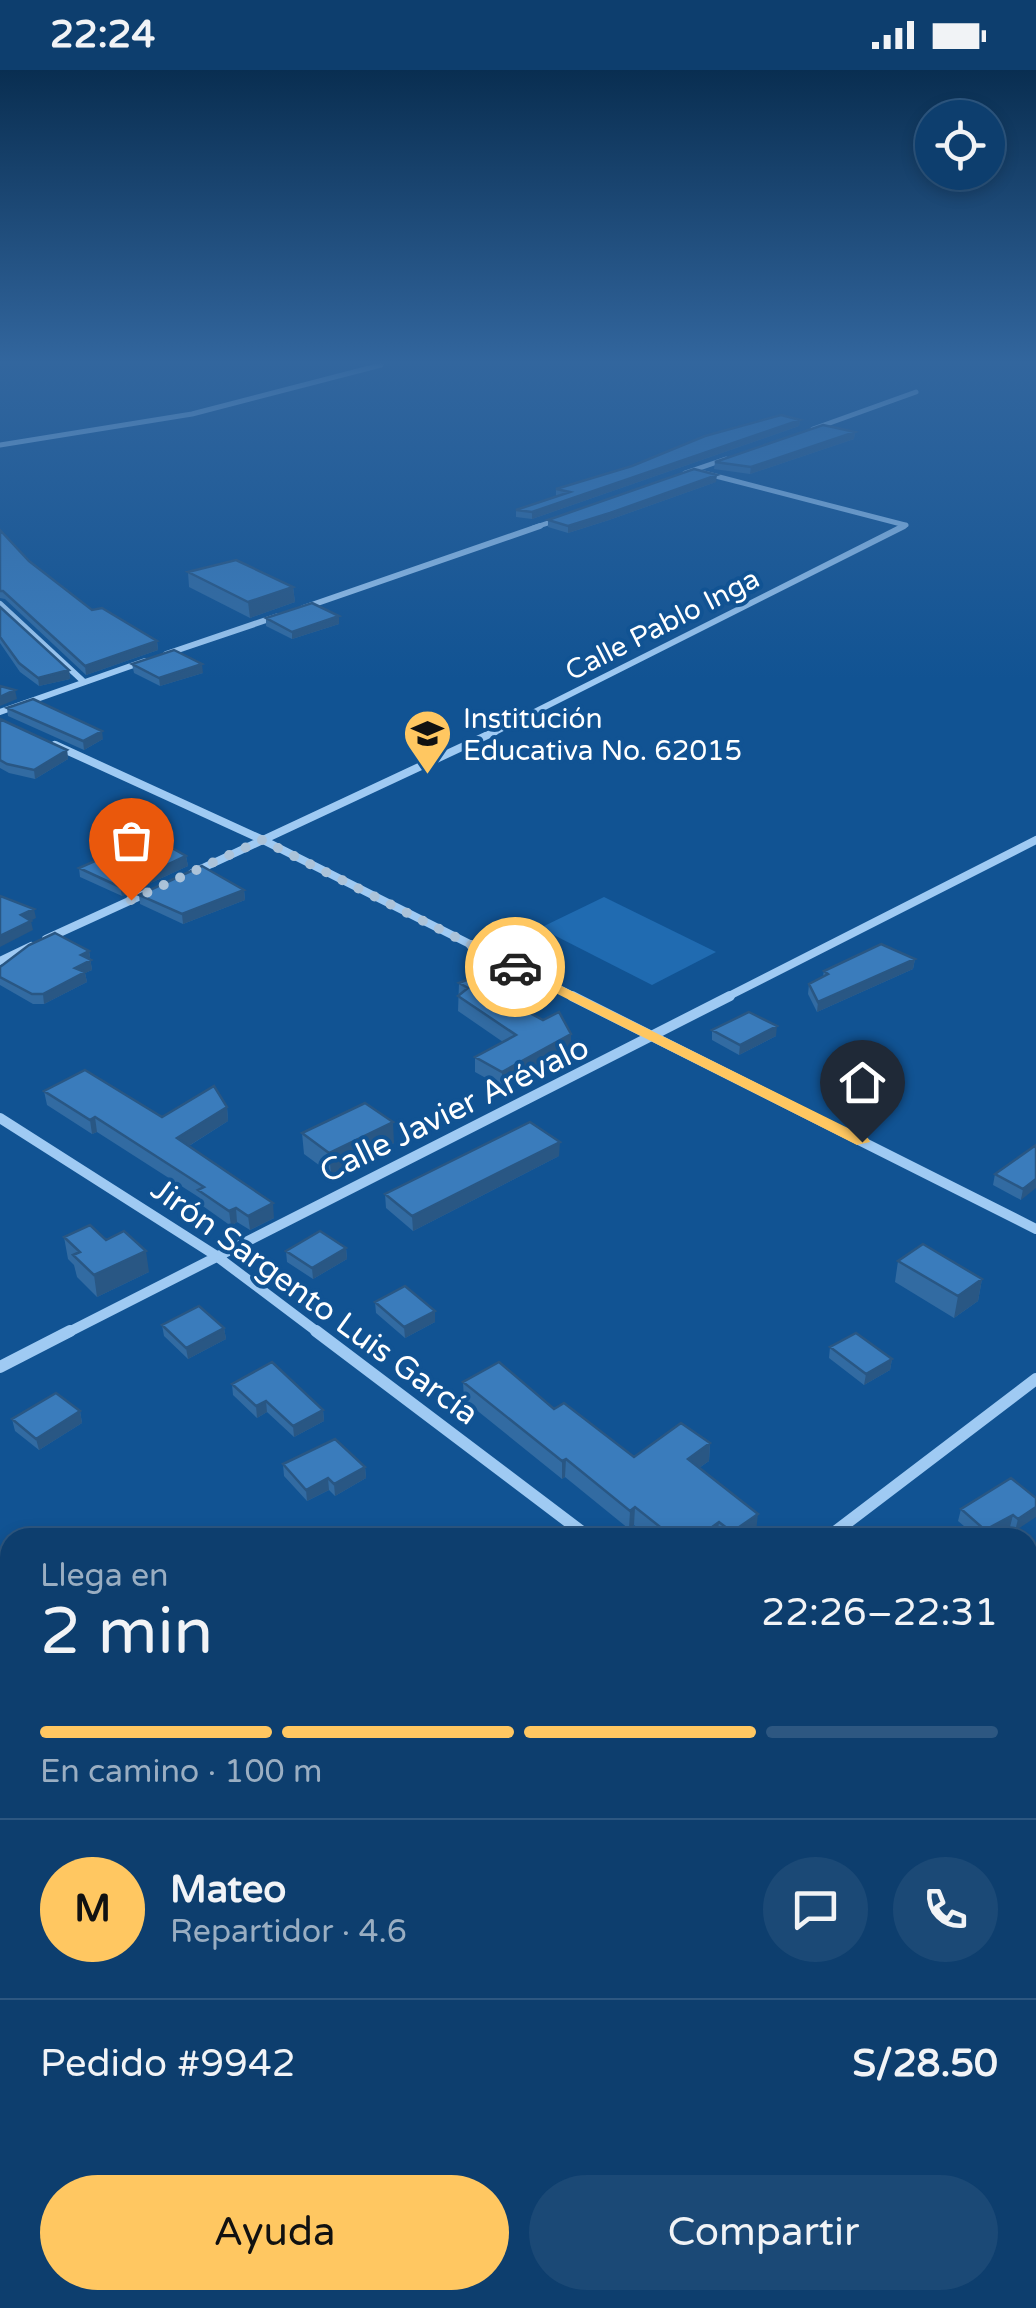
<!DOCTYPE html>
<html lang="es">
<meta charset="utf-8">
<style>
:root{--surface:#0d3e6e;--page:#1b4976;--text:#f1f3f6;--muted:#9aaec2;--line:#2d5781;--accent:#ffc761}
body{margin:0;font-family:"Varela Round",sans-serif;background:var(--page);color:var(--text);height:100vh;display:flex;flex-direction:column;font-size:38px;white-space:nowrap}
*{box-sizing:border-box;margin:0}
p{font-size:32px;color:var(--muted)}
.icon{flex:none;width:55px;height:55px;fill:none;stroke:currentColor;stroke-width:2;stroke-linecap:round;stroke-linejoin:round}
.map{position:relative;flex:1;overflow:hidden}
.drawer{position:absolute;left:0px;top:1458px;width:1038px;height:782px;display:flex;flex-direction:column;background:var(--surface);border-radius:30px 30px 0 0;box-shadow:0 5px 15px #0003,0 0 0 2px var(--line)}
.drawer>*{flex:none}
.tools{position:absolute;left:915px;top:30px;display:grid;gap:20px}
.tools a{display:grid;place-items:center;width:90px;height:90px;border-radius:50%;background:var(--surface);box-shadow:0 5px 15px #0003,0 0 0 2px var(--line);font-size:50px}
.pin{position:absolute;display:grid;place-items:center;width:85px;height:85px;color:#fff;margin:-102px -42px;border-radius:50% 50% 50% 0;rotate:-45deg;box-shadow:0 0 10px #0007}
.pin .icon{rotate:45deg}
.courier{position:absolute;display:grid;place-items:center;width:100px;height:100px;margin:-50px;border:8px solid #ffc761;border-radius:50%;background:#fff;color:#222;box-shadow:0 2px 12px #0007}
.head em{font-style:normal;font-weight:600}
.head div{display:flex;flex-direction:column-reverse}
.head{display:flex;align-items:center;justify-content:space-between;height:170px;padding:0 40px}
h1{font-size:65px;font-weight:600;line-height:75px}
.bar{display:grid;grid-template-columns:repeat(4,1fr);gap:15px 10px;align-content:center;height:120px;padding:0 40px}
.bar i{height:12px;border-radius:8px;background:var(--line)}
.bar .on{background:var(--accent)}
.bar p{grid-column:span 4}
.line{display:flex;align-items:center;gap:25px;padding:0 40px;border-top:2px solid var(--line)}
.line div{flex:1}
.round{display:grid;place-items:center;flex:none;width:105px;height:105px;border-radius:52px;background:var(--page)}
.action{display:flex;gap:20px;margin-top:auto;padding:20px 40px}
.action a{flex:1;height:115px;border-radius:60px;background:var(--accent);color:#111;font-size:40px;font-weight:600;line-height:115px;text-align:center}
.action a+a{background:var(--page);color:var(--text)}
.status{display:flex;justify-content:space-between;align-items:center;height:70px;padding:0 50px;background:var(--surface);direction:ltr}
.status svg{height:28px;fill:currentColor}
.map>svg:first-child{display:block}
</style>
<div class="status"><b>22:24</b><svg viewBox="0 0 49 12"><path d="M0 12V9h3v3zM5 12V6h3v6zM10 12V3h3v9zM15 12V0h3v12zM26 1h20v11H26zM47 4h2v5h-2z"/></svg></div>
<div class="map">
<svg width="1036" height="2238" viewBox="0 0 1036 2238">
<rect width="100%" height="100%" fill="#115393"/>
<path fill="#206bb1" d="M604 827 716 882 652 915 540 858Z"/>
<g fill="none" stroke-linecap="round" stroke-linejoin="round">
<path stroke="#9fcaf3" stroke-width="5" d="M813 359 916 322
M0 375 192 344 381 295
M685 403 726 389
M704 403 905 455
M533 458 557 450
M899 458 906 455"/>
<path stroke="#9fcaf3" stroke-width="6" d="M0 534 84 612
M303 538 540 456
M166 584 278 546
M0 642 145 591
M489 665 904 456"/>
<path stroke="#9fcaf3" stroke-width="8" d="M55 675 263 770 577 928
M192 803 494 662
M46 869 149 822
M0 891 31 876
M725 928 1036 770"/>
<path stroke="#9fcaf3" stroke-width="10" d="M572 926 1036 1159
M0 1048 215 1185 320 1264
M65 1264 730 926"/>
<path stroke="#9fcaf3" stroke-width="12" d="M316 1261 590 1468
M0 1297 70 1261
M827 1468 1036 1309"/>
<path stroke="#9fcaf3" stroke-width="16" d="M1028 1819 1036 1826
M0 2098 10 2091
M1028 2163 1036 2152
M973 2238 979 2230"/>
</g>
<path fill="#326ba2" d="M800 350 799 356 532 449 516 447V440L558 426H556V419Z
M855 362 854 369 750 404 714 399 715 392Z
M716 412 609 450 568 463 548 457V450Z
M0 460 29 491 92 540 157 571 158 580 86 605 5 529 0 528Z
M188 502 293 517 295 532 250 548 189 517Z
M0 537 69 600 70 609 39 616 20 602 0 573Z
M266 548 339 554 292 569 266 556Z
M132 594 203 603 160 616 134 603Z
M7 638 103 669 84 680 8 646Z
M0 649 67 680 68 689 35 709 9 703 0 698Z
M186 786 188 796 122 826 80 807 79 798Z
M244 820 245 830 183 854 140 834 139 825Z
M89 881 92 900 85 903 87 912 44 934H33L0 915V897Z
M915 889 913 899 817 942 808 924 809 914 823 906 824 901Z
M459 913 537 925V940L530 943 571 964V980L502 1017 475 1002V987L503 972 458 941Z
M712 960 776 966 739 985 712 970Z
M44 1021 162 1047 227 1037 228 1051 189 1076 274 1148 250 1160 237 1152 231 1156 200 1134V1128L97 1062 92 1064 47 1035Z
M302 1063 394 1073 331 1104 304 1084Z
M1036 1075 1021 1130 993 1115 995 1104Z
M559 1086 413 1161 386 1138 385 1124Z
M64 1167 106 1170 149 1202 97 1227 77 1207 74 1195 68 1189Z
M346 1178 347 1189 313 1209 287 1192 286 1181Z
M898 1191 982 1209 978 1231 954 1248 895 1212Z
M375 1232 435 1252 405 1268 376 1243Z
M162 1255 224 1258 226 1269 188 1289 164 1266Z
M830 1277 892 1289 890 1300 864 1315 829 1288Z
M463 1312 554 1339 634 1387 710 1373 709 1391 699 1398 756 1462 748 1468H650L634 1455 629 1459 565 1407 562 1409 464 1330Z
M232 1314 323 1340 324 1351 294 1367 267 1342 257 1348 233 1325Z
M80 1341 82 1353 39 1380 15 1361 12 1349Z
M283 1394 365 1397 366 1408 335 1426 329 1420 307 1431 284 1406Z
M1036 1428 1015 1461 1010 1457 990 1468H978L958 1451 961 1439Z
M1036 1947V1997L1028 1990V1956Z"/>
<path fill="#295784" d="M800 350 799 356 532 449V442Z
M855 362 854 369 750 404 751 397Z
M717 405 716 412 609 450 568 463V456Z
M293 517 295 532 250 548 248 532Z
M339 546V554L292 569V562Z
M157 571 158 580 86 605 85 596Z
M202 594 203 603 160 616 159 608Z
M69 600 70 609 39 616 38 608Z
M15 620 17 629 0 636V627Z
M102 661 103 669 84 680 83 671Z
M67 680 68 689 35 709 34 700Z
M186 786 188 796 122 826 120 817Z
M244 820 245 830 183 854 182 844Z
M34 839 36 848 22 855 21 845Z
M31 851 33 860 0 877V866Z
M89 881 92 900 85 903 87 912 44 934 43 924 81 885Z
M915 889 913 899 817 942 818 932Z
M537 925V940L515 950V935Z
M777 956 776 966 739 985 740 975Z
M571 964V980L502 1017V1002Z
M227 1037 228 1051 179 1082 177 1068Z
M95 1047 97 1062 92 1064 90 1050Z
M393 1052 394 1073 331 1104 329 1083Z
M560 1072 559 1086 413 1161 412 1146Z
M1036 1109V1118L1021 1130 1023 1119Z
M273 1133 274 1148 250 1160 248 1146Z
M236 1138 237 1152 231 1156 229 1141Z
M346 1178 347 1189 313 1209 312 1198Z
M146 1181 149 1202 97 1227 94 1205Z
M982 1209 978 1231 954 1248 958 1226Z
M435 1241V1252L405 1268 404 1257Z
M224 1258 226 1269 188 1289 186 1278Z
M892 1289 890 1300 864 1315 866 1304Z
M266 1331 267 1342 257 1348 256 1336Z
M323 1340 324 1351 294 1367 293 1356Z
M80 1341 82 1353 39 1380 36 1369Z
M710 1373 709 1391 686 1407 688 1389Z
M566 1389 565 1407 562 1409V1391Z
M365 1397 366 1408 335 1426 334 1414Z
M328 1408 329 1420 307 1431 306 1420Z
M635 1437 634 1455 629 1459 630 1441Z
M1036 1437V1447L1015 1461 1018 1449Z
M758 1444 756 1462 748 1468H732V1462Z
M1013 1445 1010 1457 990 1468H984L985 1460Z
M719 1452 717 1468H697Z
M10 1989V2012L0 2019V1996Z"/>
<path fill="#3a7cbc" stroke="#295784" stroke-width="2.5" d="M781 345 800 350 532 442 516 440 570 422 556 419 632 396 705 366Z
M823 355 855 362 751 397 715 392Z
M694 399 717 405 610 443 568 456 548 450Z
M0 460 29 491 92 540 102 538 157 571 85 596 3 521H0Z
M236 490 293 517 248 532 188 502Z
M312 533 339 546 292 562 266 548Z
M0 537 69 600 38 608 19 593 0 567Z
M174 580 202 594 159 608 132 594Z
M0 616 15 620 0 627Z
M33 629 102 661 83 671 7 638Z
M0 649 67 680 34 700 7 694 0 690Z
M151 766 186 786 120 817 79 798Z
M202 796 244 820 182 844 139 825Z
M0 826 34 839 21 845 31 851 0 866Z
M55 863 89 881 81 885 91 890 75 898 85 902 43 924H32L0 907V897L29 875Z
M881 874 915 889 818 932 809 914 828 904 824 901Z
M495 898 537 925 515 935 543 950 559 942 571 964 502 1002 475 987 516 965 458 926 468 918 459 913Z
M749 942 777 956 740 975 712 960Z
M85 1000 162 1047 214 1016 227 1037 177 1068 273 1133 248 1146 236 1138 229 1141 198 1120 204 1117 95 1047 90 1050 44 1021Z
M365 1033 393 1052 329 1083 302 1063Z
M530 1052 560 1072 412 1146 385 1124Z
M1036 1075V1109L1023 1119 995 1104Z
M90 1155 106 1170 124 1161 146 1181 94 1205 73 1185 80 1182 64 1167Z
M320 1161 346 1178 312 1198 286 1181Z
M923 1174 982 1209 958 1226 898 1191Z
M405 1216 435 1241 404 1257 375 1232Z
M199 1236 224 1258 186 1278 162 1255Z
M856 1263 892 1289 866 1304 830 1277Z
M272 1292 323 1340 293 1356 266 1331 256 1336 232 1314Z
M499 1292 554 1339 564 1333 634 1387 681 1353 710 1373 688 1389 758 1444 732 1462 719 1452 697 1468H674L635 1437 630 1441 566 1389 562 1391 463 1312Z
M56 1323 80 1341 36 1369 12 1349Z
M335 1369 365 1397 334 1414 328 1408 306 1420 283 1394Z
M1011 1408 1036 1428V1437L1018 1449 1013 1445 985 1460 961 1439Z
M1036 1947V1983L1028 1975V1956Z
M0 1969 10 1983V1989L0 1996Z"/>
<linearGradient id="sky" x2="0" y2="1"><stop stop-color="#092e51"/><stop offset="0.48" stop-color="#32669e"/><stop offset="1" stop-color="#32669e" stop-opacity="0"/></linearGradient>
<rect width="1036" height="609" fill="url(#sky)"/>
<path fill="#ffc761" d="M515 893 868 1068 870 1072 857 1075 510 900 508 897Z"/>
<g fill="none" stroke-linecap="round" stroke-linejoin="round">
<path stroke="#acc3d9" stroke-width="10" stroke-dasharray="0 18" d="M131 830 262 770 515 897"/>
</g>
<defs>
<symbol id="school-pin" viewBox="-11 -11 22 30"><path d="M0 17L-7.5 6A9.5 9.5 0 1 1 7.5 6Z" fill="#ffc761" stroke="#115393"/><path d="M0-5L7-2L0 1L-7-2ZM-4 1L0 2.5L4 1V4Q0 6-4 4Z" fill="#111"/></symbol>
</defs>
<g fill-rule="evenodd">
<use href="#school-pin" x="400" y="636" width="55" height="75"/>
</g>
<g text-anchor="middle" stroke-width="8" stroke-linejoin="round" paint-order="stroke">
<g font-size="28" fill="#fff" stroke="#115393">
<text transform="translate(662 554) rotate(-27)" y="10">Calle Pablo Inga</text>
</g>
<g font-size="28" fill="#fff" stroke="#115393" text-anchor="start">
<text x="463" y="658">Institución<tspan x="463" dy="32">Educativa No. 62015</tspan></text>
</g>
<g font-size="32" fill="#fff" stroke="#115393">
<text transform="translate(454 1039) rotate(-26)" y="11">Calle Javier Arévalo</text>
<text transform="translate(315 1231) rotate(36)" y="11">Jirón Sargento Luis García</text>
</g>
</g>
</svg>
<div class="tools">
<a><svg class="icon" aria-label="locate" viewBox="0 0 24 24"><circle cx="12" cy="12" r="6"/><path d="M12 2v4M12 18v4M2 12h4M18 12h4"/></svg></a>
</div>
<div class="pin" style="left:131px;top:830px;background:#ea580c"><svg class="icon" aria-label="bag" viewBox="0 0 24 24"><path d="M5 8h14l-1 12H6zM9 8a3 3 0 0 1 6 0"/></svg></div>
<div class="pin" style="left:862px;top:1072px;background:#1f2937"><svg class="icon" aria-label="home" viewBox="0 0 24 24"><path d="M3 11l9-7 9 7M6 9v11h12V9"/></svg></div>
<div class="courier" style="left:515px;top:897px"><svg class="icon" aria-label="car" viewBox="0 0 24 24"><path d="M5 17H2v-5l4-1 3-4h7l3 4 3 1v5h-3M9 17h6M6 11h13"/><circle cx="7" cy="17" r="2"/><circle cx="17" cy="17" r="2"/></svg></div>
<section class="drawer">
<div class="head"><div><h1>2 min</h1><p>Llega en</p></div><em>22:26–22:31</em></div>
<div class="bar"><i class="on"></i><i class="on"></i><i class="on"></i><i></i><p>En camino · 100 m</p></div>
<div class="line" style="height:180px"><b class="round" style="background:var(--accent);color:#111">M</b><div><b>Mateo</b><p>Repartidor · 4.6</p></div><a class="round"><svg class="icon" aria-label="chat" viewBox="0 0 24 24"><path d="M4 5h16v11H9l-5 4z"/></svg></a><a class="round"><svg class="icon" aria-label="phone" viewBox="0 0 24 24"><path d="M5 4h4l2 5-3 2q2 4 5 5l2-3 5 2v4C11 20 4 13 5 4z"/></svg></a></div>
<div class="line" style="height:130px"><div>Pedido #9942</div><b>S/28.50</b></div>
<div class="action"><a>Ayuda</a><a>Compartir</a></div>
</section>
</div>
